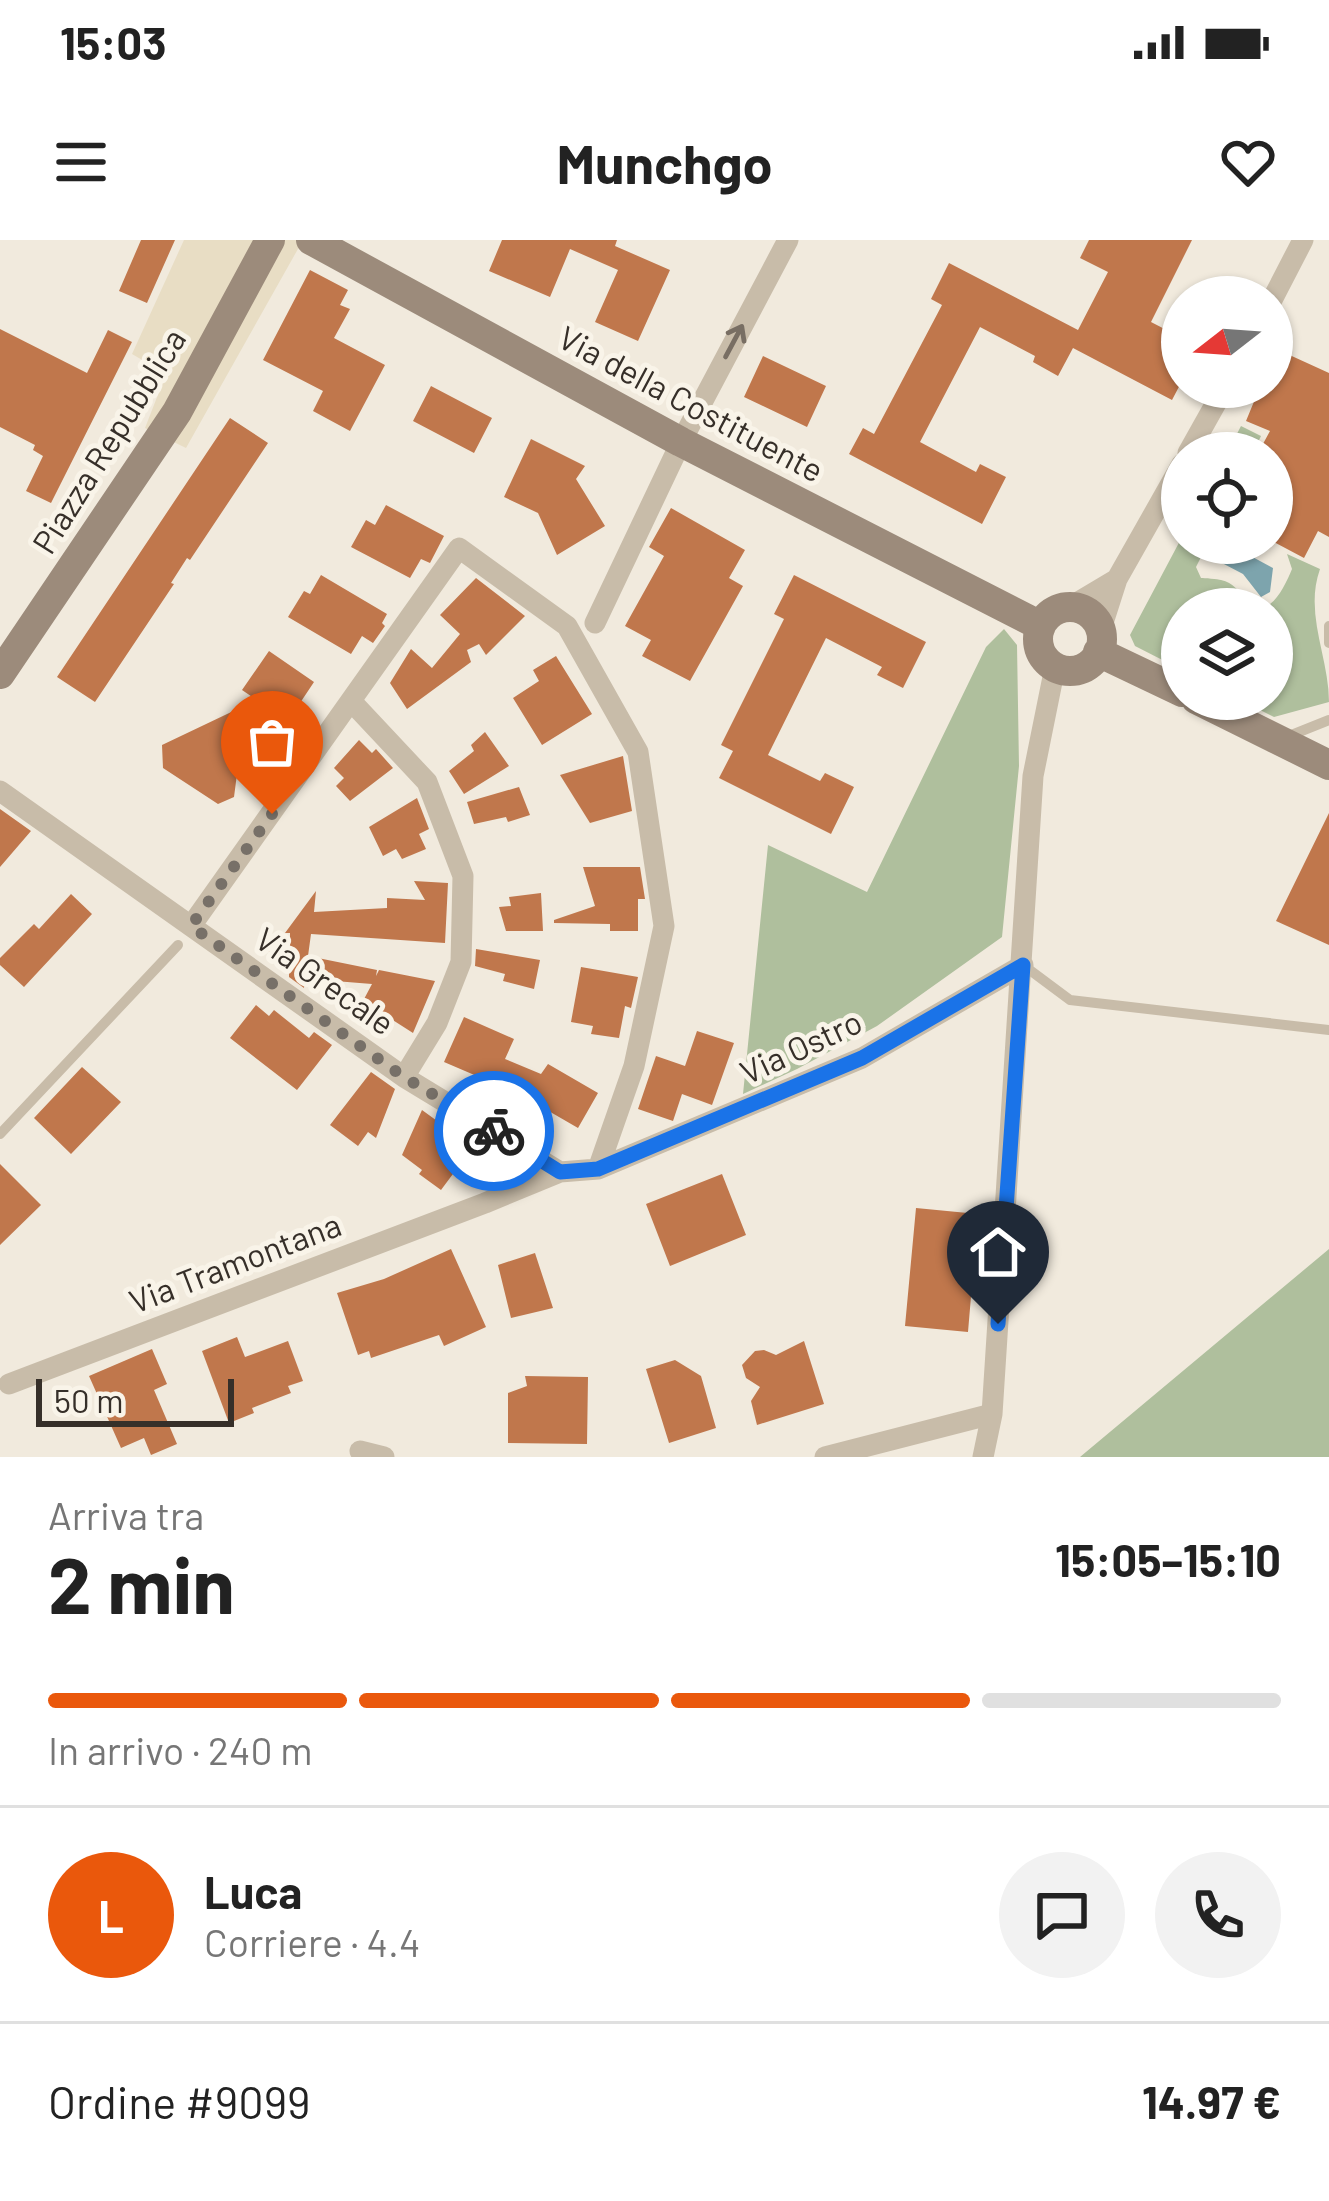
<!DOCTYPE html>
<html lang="it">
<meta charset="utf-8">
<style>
:root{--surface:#fff;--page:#f2f2f2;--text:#222;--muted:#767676;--line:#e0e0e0;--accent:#ea580c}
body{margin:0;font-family:Barlow,sans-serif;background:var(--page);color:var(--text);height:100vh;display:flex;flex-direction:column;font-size:45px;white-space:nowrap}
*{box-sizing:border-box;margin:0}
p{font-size:39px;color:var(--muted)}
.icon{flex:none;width:66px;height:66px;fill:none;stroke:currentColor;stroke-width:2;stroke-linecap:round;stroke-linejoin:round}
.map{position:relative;height:1217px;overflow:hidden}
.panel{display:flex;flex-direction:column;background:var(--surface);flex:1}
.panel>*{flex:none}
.needle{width:78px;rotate:253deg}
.controls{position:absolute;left:1161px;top:36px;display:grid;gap:24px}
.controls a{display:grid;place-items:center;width:132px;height:132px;border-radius:50%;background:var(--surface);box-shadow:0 3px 9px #0004;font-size:60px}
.scale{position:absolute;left:36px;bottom:30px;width:198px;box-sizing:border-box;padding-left:12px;border:6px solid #362f29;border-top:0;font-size:33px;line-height:42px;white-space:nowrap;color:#362f29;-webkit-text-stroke:9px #f9f4e9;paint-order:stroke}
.pin{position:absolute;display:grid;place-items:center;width:102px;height:102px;color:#fff;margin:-123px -51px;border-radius:50% 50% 50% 0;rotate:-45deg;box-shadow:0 0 12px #0007}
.pin .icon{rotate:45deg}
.courier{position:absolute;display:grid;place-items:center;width:120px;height:120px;margin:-60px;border:9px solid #1a73e8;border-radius:50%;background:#fff;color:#222;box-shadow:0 3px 15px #0007}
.overview em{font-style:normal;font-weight:700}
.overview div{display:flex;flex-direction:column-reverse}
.overview{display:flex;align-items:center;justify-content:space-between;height:204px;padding:0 48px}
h1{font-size:78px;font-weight:700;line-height:90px}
.bar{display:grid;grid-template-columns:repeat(4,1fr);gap:18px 12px;align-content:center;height:144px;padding:0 48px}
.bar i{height:15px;border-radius:9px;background:var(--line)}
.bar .on{background:var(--accent)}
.bar p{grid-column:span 4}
.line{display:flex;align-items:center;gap:30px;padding:0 48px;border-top:3px solid var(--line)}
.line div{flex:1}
.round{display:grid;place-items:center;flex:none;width:126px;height:126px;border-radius:63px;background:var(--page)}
.status{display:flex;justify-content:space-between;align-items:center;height:84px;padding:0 60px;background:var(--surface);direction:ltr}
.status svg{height:33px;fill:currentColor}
header{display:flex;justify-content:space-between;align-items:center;height:156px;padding:0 48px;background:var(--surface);font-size:54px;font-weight:700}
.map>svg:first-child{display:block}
</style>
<div class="status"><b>15:03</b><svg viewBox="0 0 49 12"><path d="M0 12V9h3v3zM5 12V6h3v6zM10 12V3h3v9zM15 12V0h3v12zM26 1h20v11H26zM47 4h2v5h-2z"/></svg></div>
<header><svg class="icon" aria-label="menu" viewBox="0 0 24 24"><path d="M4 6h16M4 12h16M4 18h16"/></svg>Munchgo<svg class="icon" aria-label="heart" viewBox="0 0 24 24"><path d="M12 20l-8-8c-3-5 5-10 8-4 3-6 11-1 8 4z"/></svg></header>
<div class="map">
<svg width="1329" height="1217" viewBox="0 0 1329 1217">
<rect width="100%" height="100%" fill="#f1eadd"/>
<path fill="#afbf9d" d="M1241 186 1261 196 1253 213H1227Z
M1182 297V303H1208L1196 327 1201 338C1204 338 1218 339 1221 340 1234 343 1237 350 1245 358 1268 384 1284 348 1292 329L1287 314 1320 329C1304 374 1329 417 1329 462L1274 477 1238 459H1272V369H1182V430L1135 406 1130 395Z
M1004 389 1017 405 1019 526 1002 697 877 786 797 829 743 854 768 605 867 652 986 407Z
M1329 1008V1217H1080L1329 1009Z"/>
<path fill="#e8ddc4" d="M184 0H303L186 208 145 188 166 134 132 114Z"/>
<path fill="#7da4ad" d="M1229 303H1241L1247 314 1273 328 1270 352 1261 357 1243 334 1222 323Z"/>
<path fill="#c0774c" d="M141 0H175L147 63 119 51Z
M502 0H617L615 6 670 30 638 101 595 82 618 30 570 9 550 57 489 31Z
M1089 0H1192L1151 82 1182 98V141L1172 160 1073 108 1058 136 1033 122 1035 116 980 87 920 202 976 232 980 224 1006 237 982 284 849 214 863 188 874 194 942 65 931 59 949 23 1078 90 1108 32 1080 18Z
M310 30 348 50 340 65 350 69 334 98 385 125 350 191 313 171 323 151 263 120Z
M0 89 87 133 108 90 132 102 51 263 26 251 43 216 33 210 35 205 0 187Z
M1272 107 1329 133V297L1318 291 1304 318 1272 301V213H1258L1270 191 1246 181 1260 147H1272Z
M763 116 826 146 807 187 744 157Z
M431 146 492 178 474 213 413 181Z
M230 178 268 203 190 320 187 318 171 343 174 344 95 462 57 437Z
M531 199 585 226 576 239 605 286 557 315 538 273 504 257Z
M386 265 444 296 430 323 421 319 410 338 351 307 366 280 375 285Z
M671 268 745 310 729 338 743 346 690 441 642 416 651 400 625 386 664 316 649 307Z
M321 335 387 374 382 383 385 386 373 403 362 396 351 414 288 377 304 351 310 354Z
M794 335 926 402 903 448 877 435 882 427 826 398 768 515 820 541 825 533 854 547 831 594 719 538 733 511 721 505 784 379 774 374Z
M476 338 525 376 486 415 479 404 467 410 471 422 407 469 390 443 411 409 432 428 460 394 440 375Z
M269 411 314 442 288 481 242 450Z
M556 416 592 474 542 505 513 458 539 441 533 430Z
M246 465 234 557 218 564 163 528 162 505Z
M485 492 509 526 464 554 449 531 474 511 471 505Z
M359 500 372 513 376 509 393 528 350 561 336 546 344 538 334 528Z
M623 516 632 571 590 583 560 535Z
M519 547 530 575 508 582 506 577 474 584 467 562Z
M417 558 429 589 419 594 426 609 402 619 396 609 383 616 369 587Z
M0 569 31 591 0 627Z
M1329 573V705L1276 681Z
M583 627H640L645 659H638V691H610V684L554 683V680L595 666Z
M414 641 448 643 445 703 311 694 308 716 377 730 376 736 379 730 435 741 413 793 363 761 372 744 310 739 305 736 304 748 289 737V725L264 709 290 713V693H285L316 651 314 672 387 668V658L425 660Z
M541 653 543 691H506L499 667 511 666 509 657Z
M71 654 92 674 24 747 0 725V718L34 684 39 689Z
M476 709 540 720 534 749 503 741 505 734 475 726Z
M581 727 638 737 631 768 625 766 619 798 591 794 593 786 571 782Z
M256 765 269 776 274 770 309 798 314 792 332 805 297 850 230 798Z
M464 777 514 799 505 819 541 834 548 824 598 853 578 888 521 855 444 822Z
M697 791 734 803 712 865 682 854 673 881 638 869 656 816 685 826Z
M82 827 121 862 71 914 34 878Z
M371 832 395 849 376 898 368 892 358 906 330 885Z
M422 870 473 907 441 950 419 934 422 930 402 915Z
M0 924 41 965 0 1005Z
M722 934 746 995 670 1026 646 964Z
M916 968 978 974 968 1092 905 1086Z
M451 1009 486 1087 444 1106 439 1095 371 1118 369 1111 358 1115 337 1053 384 1039Z
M535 1013 553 1068 511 1078 498 1025Z
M237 1097 245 1117 288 1101 303 1141 288 1146 291 1153 252 1168 254 1173 229 1183 202 1111Z
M804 1101 824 1164 757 1185 751 1161 760 1147 746 1138 742 1125 755 1111 764 1110 776 1115Z
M152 1109 167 1144 154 1150 177 1204 151 1215 144 1198 121 1208 89 1136Z
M675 1120 701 1136 716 1188 669 1203 646 1129Z
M525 1136 588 1137 587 1204 508 1203V1153L527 1146Z"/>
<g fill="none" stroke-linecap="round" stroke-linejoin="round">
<path stroke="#c8bca9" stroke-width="10" d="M1329 386V403
M1284 498 1329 480
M1023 725 1070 760 1329 790
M0 894 178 705"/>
<path stroke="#c8bca9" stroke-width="21" d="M1272 60 1303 0
M1188 213 1225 147
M1070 367 1117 339
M595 383 681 202 788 0
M1100 392 1117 339 1182 224
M351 461 427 542 463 636 461 722 437 783 404 837
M0 551 404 837 560 932
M191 686 459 308 567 386 638 512 664 686 634 826 598 929
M9 1144 485 963 560 932 598 929 862 818 1023 725
M360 1211 384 1217
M825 1217 992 1174
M983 1217 992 1174 1033 536 1055 427"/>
<path stroke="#9c8b7b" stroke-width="30" d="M311 0 681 202 1041 386
M1038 399a32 32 0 1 1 64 0a32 32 0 1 1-64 0Z
M1098 412 1182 452
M0 434 177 172 270 0
M1196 459 1329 525"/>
</g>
<defs><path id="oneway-shaft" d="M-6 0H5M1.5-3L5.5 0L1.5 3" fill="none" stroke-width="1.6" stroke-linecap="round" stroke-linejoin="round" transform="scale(3)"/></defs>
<use stroke="#786e63" href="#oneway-shaft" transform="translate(734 101) rotate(-62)"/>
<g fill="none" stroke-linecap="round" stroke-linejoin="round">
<path stroke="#777068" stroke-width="12" stroke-dasharray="0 21.6" d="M272 574 191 686 404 837 494 891"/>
<path stroke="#1a73e8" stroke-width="15" d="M494 891 560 932 598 929 862 818 1023 725 998 1084"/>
</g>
<g text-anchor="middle" stroke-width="10" stroke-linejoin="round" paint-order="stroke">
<g font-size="33" fill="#362f29" stroke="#f9f4e9">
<text transform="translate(691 164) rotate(28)" y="12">Via della Costituente</text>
<text transform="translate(109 201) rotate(-58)" y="12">Piazza Repubblica</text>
<text transform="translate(325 741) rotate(35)" y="12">Via Grecale</text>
<text transform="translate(801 807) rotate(-25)" y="12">Via Ostro</text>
<text transform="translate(235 1023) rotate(-21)" y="12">Via Tramontana</text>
</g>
</g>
</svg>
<div class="controls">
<a><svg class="needle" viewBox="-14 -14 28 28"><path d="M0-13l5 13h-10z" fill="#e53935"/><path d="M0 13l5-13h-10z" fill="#767676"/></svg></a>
<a><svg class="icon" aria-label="locate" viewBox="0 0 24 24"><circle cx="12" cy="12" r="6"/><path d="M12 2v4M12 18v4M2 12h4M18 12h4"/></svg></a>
<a><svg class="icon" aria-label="layers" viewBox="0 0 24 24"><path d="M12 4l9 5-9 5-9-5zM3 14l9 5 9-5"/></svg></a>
</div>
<div class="scale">50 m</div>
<div class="pin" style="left:272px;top:574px;background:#ea580c"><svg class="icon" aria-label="bag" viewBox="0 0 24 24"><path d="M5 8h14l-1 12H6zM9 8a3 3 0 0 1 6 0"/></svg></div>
<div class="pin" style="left:998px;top:1084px;background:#1f2937"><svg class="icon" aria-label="home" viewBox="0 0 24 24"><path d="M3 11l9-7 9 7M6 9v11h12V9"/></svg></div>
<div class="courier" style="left:494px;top:891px"><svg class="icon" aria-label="bike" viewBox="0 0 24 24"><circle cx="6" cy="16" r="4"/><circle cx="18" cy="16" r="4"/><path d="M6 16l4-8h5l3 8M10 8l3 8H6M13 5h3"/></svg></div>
</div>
<section class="panel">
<div class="overview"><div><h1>2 min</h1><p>Arriva tra</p></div><em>15:05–15:10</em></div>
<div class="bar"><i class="on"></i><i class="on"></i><i class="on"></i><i></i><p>In arrivo · 240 m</p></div>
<div class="line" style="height:216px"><b class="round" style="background:var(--accent);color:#fff">L</b><div><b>Luca</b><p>Corriere · 4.4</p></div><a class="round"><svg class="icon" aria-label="chat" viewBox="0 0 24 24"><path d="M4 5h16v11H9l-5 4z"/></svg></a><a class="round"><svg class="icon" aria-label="phone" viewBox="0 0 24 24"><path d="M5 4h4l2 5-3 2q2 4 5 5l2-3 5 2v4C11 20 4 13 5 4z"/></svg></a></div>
<div class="line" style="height:156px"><div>Ordine #9099</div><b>14.97 €</b></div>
</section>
